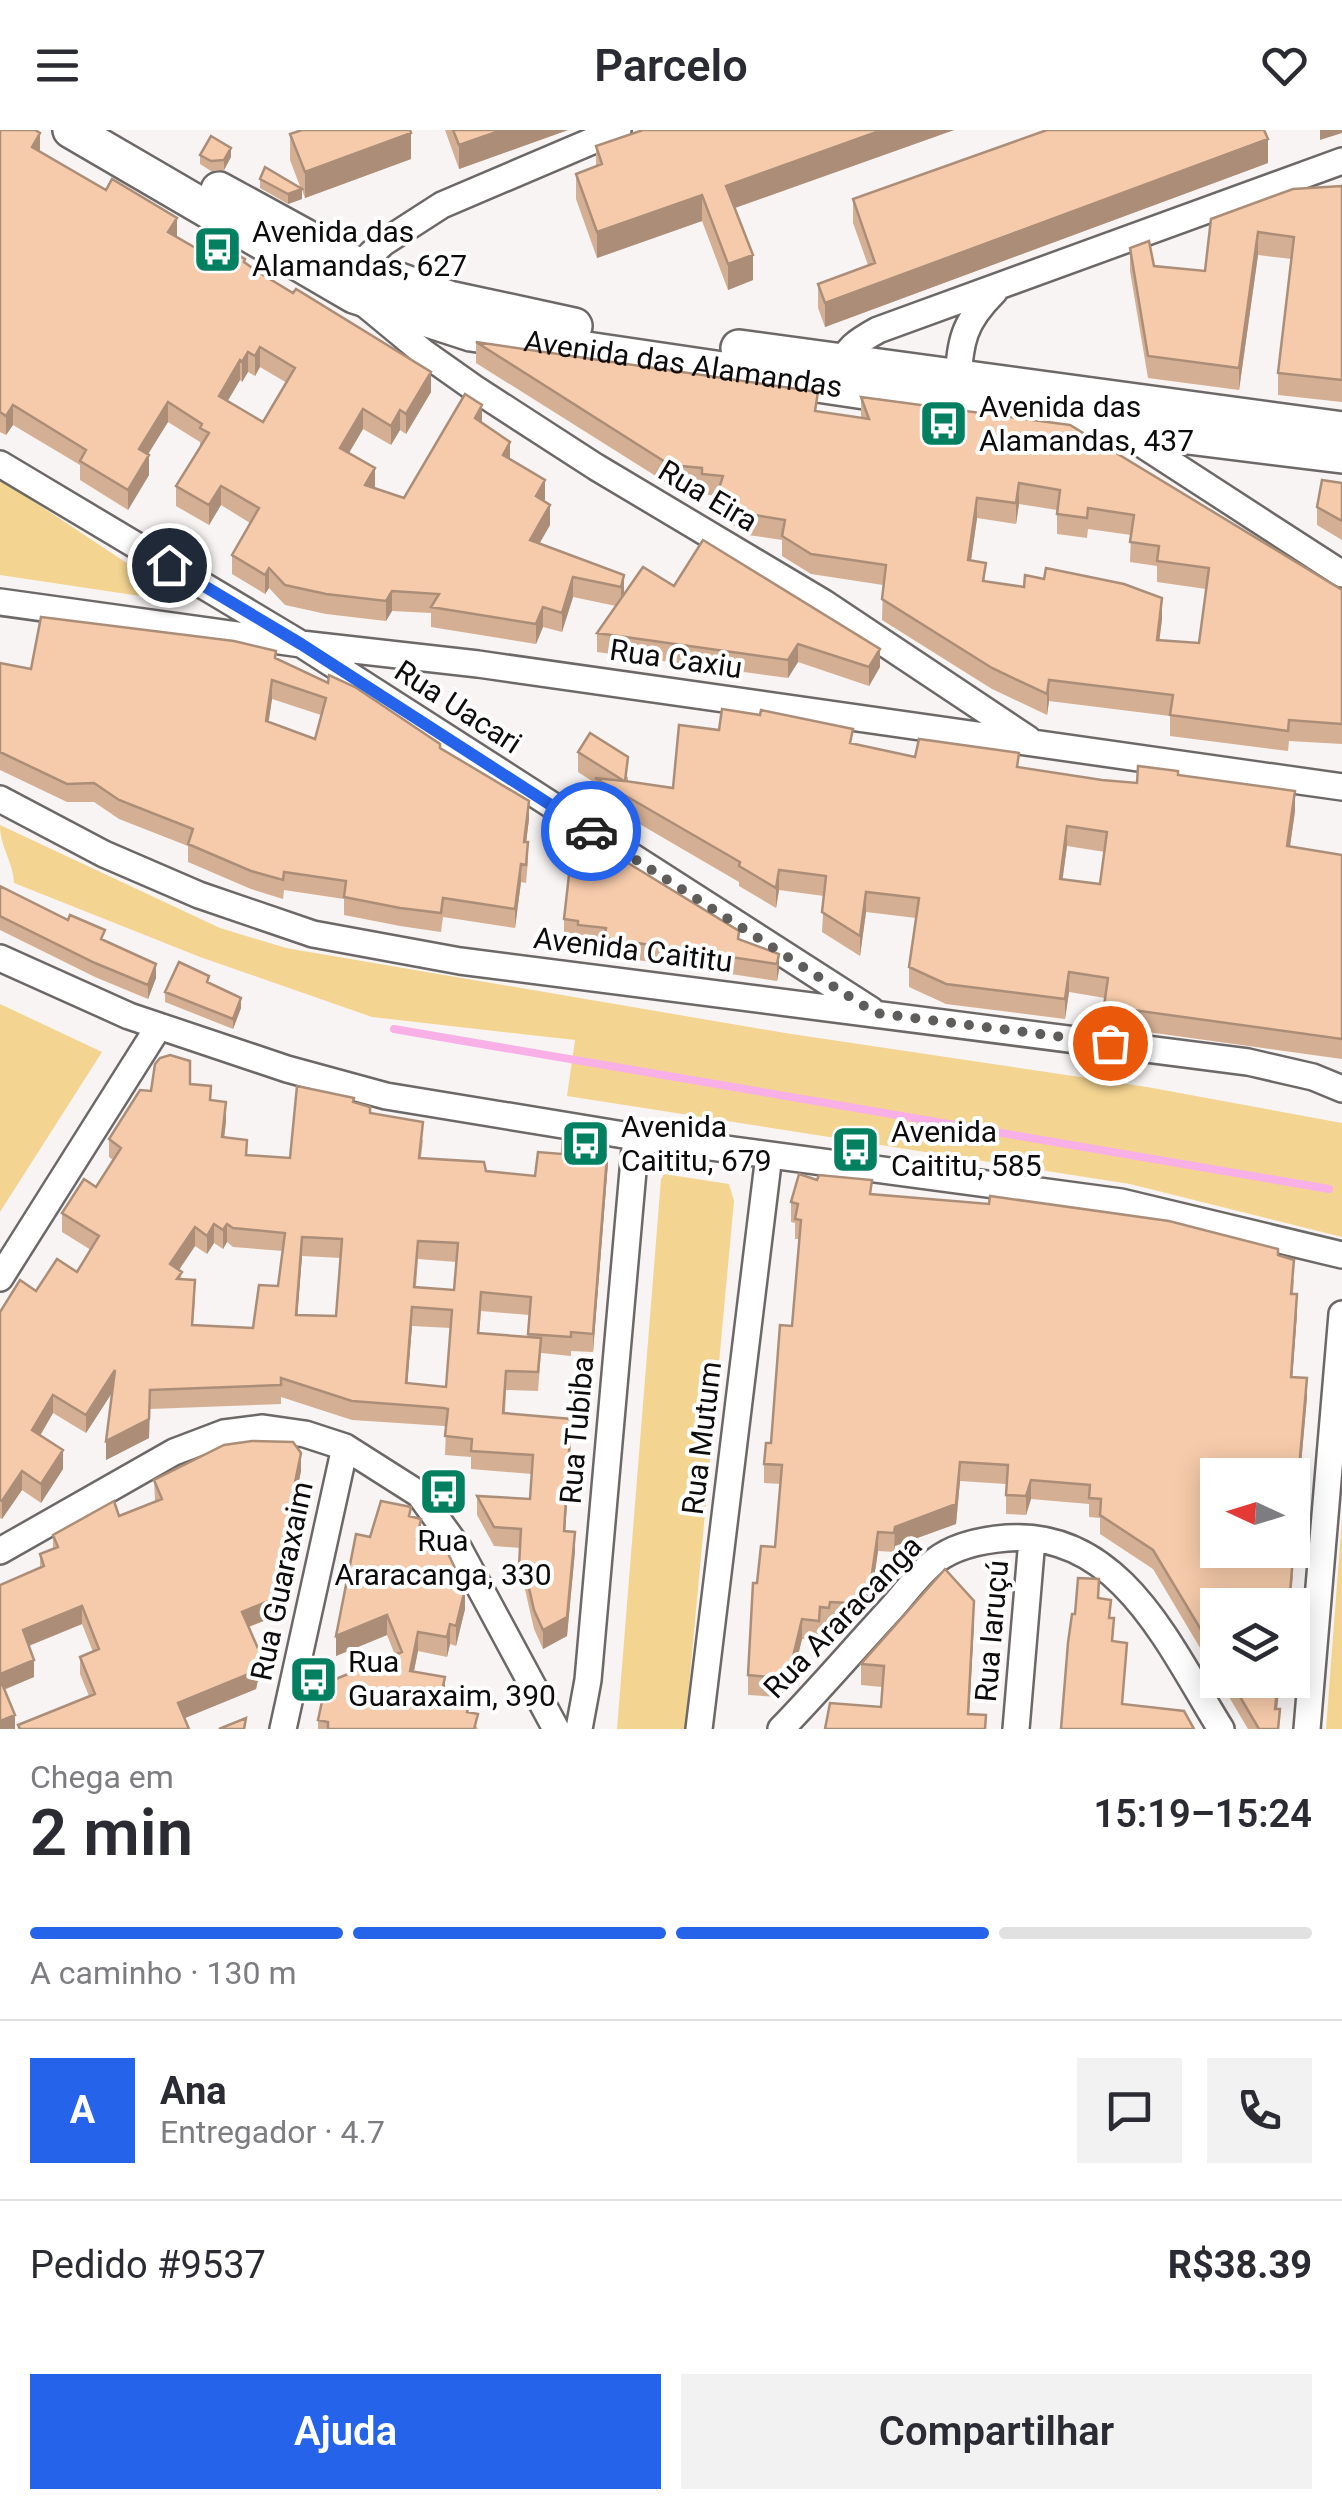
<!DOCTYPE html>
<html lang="pt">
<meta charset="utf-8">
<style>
:root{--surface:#fff;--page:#f2f2f3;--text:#2b2b33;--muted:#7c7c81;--line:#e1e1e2;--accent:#2563eb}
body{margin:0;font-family:Roboto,sans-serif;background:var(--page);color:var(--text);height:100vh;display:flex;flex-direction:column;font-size:38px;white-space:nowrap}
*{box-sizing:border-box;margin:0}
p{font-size:32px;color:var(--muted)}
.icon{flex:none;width:55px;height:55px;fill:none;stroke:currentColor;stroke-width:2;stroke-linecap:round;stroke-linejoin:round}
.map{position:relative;height:1599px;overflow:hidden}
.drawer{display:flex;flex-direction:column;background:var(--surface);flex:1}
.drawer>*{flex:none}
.needle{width:65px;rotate:274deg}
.tools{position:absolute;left:1200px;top:1328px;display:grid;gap:20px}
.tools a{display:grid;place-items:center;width:110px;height:110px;border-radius:0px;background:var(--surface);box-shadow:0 5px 25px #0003;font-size:50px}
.pin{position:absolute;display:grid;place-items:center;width:85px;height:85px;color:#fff;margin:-42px;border:5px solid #fff;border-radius:50%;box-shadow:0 2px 10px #0007}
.courier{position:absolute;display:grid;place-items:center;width:100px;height:100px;margin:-50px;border:8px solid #2563eb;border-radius:50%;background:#fff;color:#222;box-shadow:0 2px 12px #0007}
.summary em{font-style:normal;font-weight:600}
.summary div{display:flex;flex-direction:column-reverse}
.summary{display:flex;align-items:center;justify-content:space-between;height:170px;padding:0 30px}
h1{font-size:65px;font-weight:600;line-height:75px}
.bar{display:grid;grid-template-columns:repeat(4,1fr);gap:15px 10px;align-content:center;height:120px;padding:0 30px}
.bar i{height:12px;border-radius:8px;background:var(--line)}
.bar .on{background:var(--accent)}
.bar p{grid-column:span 4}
.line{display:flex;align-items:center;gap:25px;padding:0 30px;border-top:2px solid var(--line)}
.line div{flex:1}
.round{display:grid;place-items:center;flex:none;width:105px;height:105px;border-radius:0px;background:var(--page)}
.button{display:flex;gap:20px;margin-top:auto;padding:20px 30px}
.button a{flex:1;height:115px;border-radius:0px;background:var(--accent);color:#fff;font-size:40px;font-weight:600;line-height:115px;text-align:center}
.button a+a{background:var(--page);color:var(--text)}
header{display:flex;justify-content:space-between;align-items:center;height:130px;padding:0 30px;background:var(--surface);font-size:45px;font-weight:600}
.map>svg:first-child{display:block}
</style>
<header><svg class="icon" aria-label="menu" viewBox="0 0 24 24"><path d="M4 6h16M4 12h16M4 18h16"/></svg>Parcelo<svg class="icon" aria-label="heart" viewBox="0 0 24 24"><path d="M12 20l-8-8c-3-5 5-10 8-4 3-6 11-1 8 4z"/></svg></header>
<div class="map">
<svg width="1342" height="1599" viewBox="0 0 1342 1599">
<rect width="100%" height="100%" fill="#f8f4f3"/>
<path fill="#f4d491" d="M0 349 187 473 0 445Z
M0 695 220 798 286 818 785 903 1147 957 1342 993V1107L1130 1054 567 966 575 910 372 887 200 827 14 753C13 731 0 717 0 695Z
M0 874 102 922 0 1082Z
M664 1044 729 1054 734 1071 685 1599H617L661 1049Z
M1342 1388V1599H1326Z"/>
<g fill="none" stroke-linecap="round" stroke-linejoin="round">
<path stroke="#f8b0e7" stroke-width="8" d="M394 899 1329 1059"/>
<defs>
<path id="street" d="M618 0 442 75 383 113 358 136 354 165 423 222 474 258 596 337 824 473 1028 609
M838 243C844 219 858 211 878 200L1342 31
M957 261C961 215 959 197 994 162
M1120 300 1342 444
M0 334 301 514 871 880
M0 472 301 514 478 534 1342 657
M0 669 104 724 199 765 313 804 460 831 1248 932 1313 947 1342 959
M0 828 129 886 287 939 386 966 636 1007 1121 1072 1342 1125
M0 1148 159 896
M0 1421 174 1322 224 1303 263 1298 305 1304 345 1317 419 1364 459 1419 556 1599
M283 1599 345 1317
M579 1599 588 1550 636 1007
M699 1599 769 1025
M781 1599C818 1561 853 1520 889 1481 904 1465 918 1444 935 1431 955 1415 983 1410 1007 1408 1121 1400 1170 1518 1221 1599
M1016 1599 1032 1409
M1307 1599 1342 1184"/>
<g id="secondary">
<path id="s1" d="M71 0 354 165 471 203 1076 292 1342 325"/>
<path d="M219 60 358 136 449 169 574 196"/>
<path d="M739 218 1342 300"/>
</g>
</defs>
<use href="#street" stroke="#6c6867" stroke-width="30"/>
<use href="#secondary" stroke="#6c6867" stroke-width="40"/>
<use href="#street" stroke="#fff" stroke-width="25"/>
<use href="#secondary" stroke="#fff" stroke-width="35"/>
</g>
<path fill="#d4af93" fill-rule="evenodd" d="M0 0 40 21 177 107 220 132 245 133 431 262 406 304 400 300 391 315 363 299 349 323 375 358 404 368 482 293 510 329 545 369 544 371 550 395 539 414 624 445V464L674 456 880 537 869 556 798 532 788 548 597 522V503L616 476 573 467 562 502 543 497 536 514 431 497V483L392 481 386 491 326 484 285 475 269 458 265 464 232 444V425L250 393 221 375 209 395 176 376V356L200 317V312L168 292 147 324 149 345 128 380 80 350V335L13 295 6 305 0 302ZM260 237 287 253 263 292 227 271 240 250 242 252 248 242 255 246Z
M445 0H568L459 39Z
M643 0H954L735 78 753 150 728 160 702 91 597 128 576 69V44L596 36V16Z
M290 4 411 29 305 68 302 60V69L288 74 260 58V49L301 59 290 30Z
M200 25 231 27 224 40 211 41 200 34Z
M1268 33 825 197 818 178V154L868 135 853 93V69Z
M1342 56V272L1278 265V243L1292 129 1258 125 1239 260 1148 248 1130 141V118L1154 136 1205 141 1211 89Z
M476 212 818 282 861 288V267L1342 460V614L1289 611 1288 621 1170 606V586L1049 571 1047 585 992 559 882 490 883 455 811 444 782 426V410L748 405 717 385V366L702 364V359L670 355 476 233ZM1019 374 1057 380V404L1087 408 1088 399 1131 405 1130 432 1157 436V452L1206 459 1199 513 1159 510 1162 489 986 451 971 431 977 388 1016 394Z
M1342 353V410L1317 395V377Z
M276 528 440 619 529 689 526 712 528 731 526 753 521 752 515 798 443 787 441 802 400 796 344 785V769L284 760 283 769 251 759 188 732V716L119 689 94 672H67L0 640V533L31 539ZM272 569 321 585 315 609 268 592Z
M853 614 915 627 1019 637 1102 650 1137 653 1178 645 1295 681 1290 717 1342 725V929L1104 896 1105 868 1069 862 1065 889 946 874 909 857V837L916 788 866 782 860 826 822 802 824 766 779 760 776 778 739 756V752L595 668V653L578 642V622L628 647V652L673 658ZM1067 716 1105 722 1100 754 1062 749Z
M0 756 105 811 156 848 148 869 95 847 0 800Z
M564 789 739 810 779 824V840L777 851 604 825V814L578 812V808L564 806Z
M209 853 241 878 233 899 165 872V862Z
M190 954 211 970 226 991 224 1008 247 1025 290 1028 353 972 370 983 423 1010 421 1028 486 1041 535 1046 608 1033 593 1222 571 1221V1226L541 1223 538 1261 506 1260 505 1284 571 1308 565 1401 575 1421 567 1506 543 1519 534 1499 524 1455 519 1454 520 1418 494 1416 477 1385V1366L530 1369 532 1344 471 1339V1327L445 1325 446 1297 444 1296 352 1290 281 1267V1274L150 1279 149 1308 106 1330 112 1263 86 1303 53 1283 40 1306 63 1339 41 1373 22 1360 2 1389 0 1388V1182L36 1161 77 1142 91 1120 62 1102V1083L96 1057 113 1030 109 1027V1009L151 961ZM227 1112 233 1117 283 1121 278 1156 253 1198 193 1195 195 1169 182 1149 179 1140 195 1116 207 1124 214 1113 223 1119ZM302 1126 341 1128 336 1186 297 1185ZM418 1129 456 1132 454 1160 416 1157ZM481 1181 529 1185 528 1207 479 1203ZM412 1196 451 1198 446 1257 407 1253Z
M872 1064 1278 1126 1294 1150 1293 1164 1297 1184 1292 1247 1307 1267 1295 1402H1292V1345H1218L1282 1420V1426L1293 1446 1290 1475H1218V1548L1153 1439 1100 1404V1388L1089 1387V1374L1031 1369 1026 1385 1006 1384V1354L960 1351 956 1394 895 1416 894 1422 878 1421 871 1469 850 1492 830 1491 829 1497H820L819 1510 802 1509 791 1554 779 1567 748 1565V1545L757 1453 775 1417 781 1354 764 1353V1334L771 1313 792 1196 799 1109H795V1093L791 1092V1072Z
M301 1341 271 1488 249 1497 260 1541 256 1559 184 1588 189 1599H18V1595L89 1566 80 1544V1527L93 1522 82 1494 29 1516 34 1547 4 1560 15 1599H0V1455L40 1438V1424L53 1419V1405L119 1386 155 1371 154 1350Z
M411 1387 421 1410 465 1479 456 1516 450 1514 447 1527 418 1521 414 1541 445 1567 444 1570 469 1582 478 1599H318V1590L395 1525 387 1505 336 1526 370 1407Z
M974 1493 969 1584 986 1599 881 1577 882 1557 861 1555V1534Z
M1219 1550H1284L1283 1556 1280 1555 1277 1579H1280L1279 1599H1248Z"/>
<path fill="#ac8e78" d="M502 0H568L459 39V15Z
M882 0H954L726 81V56Z
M1320 0H1342V3L1320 10Z
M40 3V23L32 17Z
M411 3V29L305 68V42Z
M1268 9V33L825 197V173Z
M231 18V27L224 40V30Z
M302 59V69L288 74V64Z
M702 65V91L597 128V102Z
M177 88V108L168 102Z
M1258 102V125L1239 260V238Z
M753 125V150L728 160V134Z
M260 217V237L255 246V226Z
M248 222V242L242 252V232Z
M240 230V250L219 286V266Z
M431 242V262L406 304V284Z
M168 272V292L139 339V319Z
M13 275V295L6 305V286Z
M482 275V294L475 288Z
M363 279V299L340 338V318Z
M400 280V300L391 315V296Z
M510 312V332L503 325Z
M149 325V345L128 380V360Z
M375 338V358L365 355Z
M545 350V369L536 386V366Z
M1019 353V374L1016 394V373Z
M221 356V375L209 395V375Z
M977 368V388L968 451V430Z
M550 375V395L530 430V410Z
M269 438V458L265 464V445Z
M624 445V465L621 476V457Z
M573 447V467L562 502V483Z
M392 461V481L386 491V471Z
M1162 468V489L1157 530V510Z
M543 477V497L536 514V494Z
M798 514V532L788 548V530Z
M880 519V537L869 556V537Z
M272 550V569L266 610V591Z
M1049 550V571L1047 585V564Z
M1295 661V681L1287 736V716Z
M529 671V689L524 730V712Z
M1067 696V716L1060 769V749Z
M521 734V752L515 798V779Z
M779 740V760L776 778V758Z
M866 762V782L860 826V806Z
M779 824V840L777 851V834Z
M156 834V848L148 869V855Z
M1069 842V862L1065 889V869Z
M241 868V878L233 899V889Z
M226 972V991L222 1026V1007Z
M608 1014V1033L593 1222V1204Z
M214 1094V1113L207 1124V1106Z
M227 1094V1112L223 1119V1100Z
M195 1097V1116L170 1153V1134Z
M302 1107V1126L296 1204V1185Z
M1297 1164V1184L1291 1266V1247Z
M412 1177V1196L406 1272V1253Z
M115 1240V1258L86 1303V1285Z
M1307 1248V1267L1295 1402V1383Z
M150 1260 149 1308 106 1330V1311Z
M53 1265V1283L32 1319V1300Z
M571 1289V1308L564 1420V1401Z
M63 1320V1339L41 1373V1354Z
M301 1323V1341L271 1488 242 1499V1482Z
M960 1332V1351L956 1394 895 1416 894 1422 895 1397Z
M22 1341V1360L2 1389V1371Z
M1031 1350V1369L1026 1385V1366Z
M575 1402V1421L567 1506 543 1519V1500Z
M878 1402V1421L871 1469 850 1492V1473Z
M465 1459V1479L456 1516V1496Z
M974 1471V1493L968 1599V1584Z
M82 1476V1494L23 1518V1500Z
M387 1485V1505L336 1526V1506Z
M802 1489V1509L791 1554 779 1567V1548Z
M450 1494V1514L447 1527V1507Z
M418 1502V1521L410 1560V1541Z
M260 1523V1541L256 1559 178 1591V1573Z
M34 1530V1547L0 1561V1544Z
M445 1547V1567L440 1589V1569Z
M1278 1550H1280L1275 1598V1579Z
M15 1585V1599H0V1591Z"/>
<path fill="#f6cbab" stroke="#ac8e78" stroke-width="2.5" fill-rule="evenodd" d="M0 0H35L40 3 32 17 106 60 112 49 177 88 168 102 220 132 228 119 245 129 244 132 255 140 293 163 296 159 431 242 406 284 400 280 391 296 363 279 340 318 375 338 365 355 404 368 465 264 482 275 475 288 510 312 503 325 545 350 536 366 550 375 530 410 624 445 621 457 573 447 562 483 543 477 536 494 431 477 439 464 392 461 386 471 326 464 285 455 269 438 265 445 232 425 259 378 221 356 209 375 176 356 209 303 200 298 202 294 168 272 139 319 149 325 128 360 80 331 86 320 13 275 6 286 0 282ZM260 217 295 238 263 292 219 266 240 230 242 232 248 222 255 226Z
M302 0H410L411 3 305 42 290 4Z
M453 0H502L459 15Z
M643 0H882L726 56 753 125 728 134 702 65 597 102 576 44 602 34 596 16Z
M1047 0H1264L1268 9 825 173 818 154 875 133 853 69Z
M211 6 231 18 224 30 211 31 200 25Z
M265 37 302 59 288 64 260 49Z
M1342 56V250L1278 243 1294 107 1258 102 1239 238 1148 226 1130 118 1149 111 1154 136 1205 141 1211 89 1293 59Z
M476 212 818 262 815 281 869 289 861 267 1070 295 1342 460V594L1289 590 1288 601 1170 585 1173 565 1049 550 1047 564 992 538 882 469 886 435 811 424 782 406 785 390 748 384 717 364 723 346 702 344V338L670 335ZM1019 353 1060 360 1057 384 1087 388 1088 378 1134 385 1130 412 1159 416 1157 431 1209 438 1199 513 1157 510 1162 468 1124 454 1046 438 1044 449 1025 445 1024 457 983 451 986 433 968 430 977 368 1016 373Z
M1322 350 1342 353V391L1317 377Z
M703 410 880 519 869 537 798 514 788 530 597 503 643 437 674 456Z
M41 487 234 511 276 521 275 528 328 553 329 545 355 557 440 614V618L529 671 524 712H528L526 735 521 734 515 779 443 768 441 783 400 778 344 767 346 751 284 742 283 750 251 741 188 714 193 699 119 670 94 653 67 654 0 622V533L31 539ZM272 550 326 568 315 609 266 591Z
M722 579 760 585 761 580 853 599 850 613 915 627 919 609 1019 623 1017 637 1102 650 1137 653 1138 636 1178 641V645L1295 661 1287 716 1342 725V909L1104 876 1108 848 1069 842 1065 869 946 854 909 837 919 768 866 762 860 806 822 782 826 746 779 740 776 758 739 736 740 732 595 648 624 651 578 622 590 603 628 627 625 651 673 658 679 595 719 600ZM1067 696 1107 702 1100 754 1060 749Z
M615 725 739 801 738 809 779 824 777 834 604 808 606 798 578 795V791L564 789 571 727 614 732Z
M0 756 68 790 70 785 105 800 101 809 156 834 148 855 95 833 0 786Z
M179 832 209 846 207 852 241 868 233 889 165 862Z
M170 925 190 931V954L211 956 210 970 226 972 222 1007 247 1010 246 1025 290 1028 297 956 354 968 353 972 370 977V983L423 992 419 1028 484 1032 486 1041 535 1046 538 1022 562 1024 563 1007 608 1014 593 1204 571 1202V1207L528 1204 531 1167 481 1162 478 1203 541 1208 538 1242 506 1241 503 1283 571 1289 564 1401 575 1402 567 1487 543 1500 534 1480 524 1436H519L521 1399 494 1397 477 1366 530 1369 533 1325 471 1321 472 1309 445 1306 448 1279 444 1278 352 1271 281 1248V1255L150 1260 149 1289 106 1311 115 1240 86 1285 53 1265 32 1300 63 1320 41 1354 22 1341 2 1371 0 1370V1182L20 1150 36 1161 57 1129 77 1142 99 1106 62 1083 84 1049 96 1057 121 1018 109 1009 140 960 151 961 155 934 160 928ZM214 1094 223 1100 227 1094 233 1098 285 1103 278 1156 259 1155 253 1198 192 1195 195 1150 177 1149 182 1142 170 1134 195 1097 207 1106ZM302 1107 342 1109 336 1186 296 1185ZM418 1111 458 1113 454 1160 414 1157ZM412 1177 452 1180 446 1257 406 1253Z
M799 1044 817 1050 819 1045 872 1050 870 1064 989 1074 990 1066 1169 1091 1278 1119V1125L1294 1130 1291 1164H1297L1291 1247 1307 1248 1295 1383 1292 1382V1345H1218V1420H1280V1426L1293 1427 1289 1475H1218V1528L1153 1420 1100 1385 1101 1369 1089 1368 1090 1355 1031 1350 1026 1366 1006 1365 1008 1335 960 1332 956 1374 895 1397 894 1403 878 1402 871 1450 850 1473 830 1472 829 1478 820 1477 819 1491 802 1489 791 1535 779 1548 748 1545 753 1453H757L761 1416 775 1417 782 1335 764 1334 766 1313H771L780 1195 792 1196 801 1090 795 1089 798 1074 791 1072Z
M252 1311 293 1312 301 1323 271 1470 242 1482 260 1523 256 1541 178 1573 189 1599H20L18 1595 95 1564 80 1527 99 1519 82 1476 23 1500 34 1530 0 1544V1455L44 1436 40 1424 58 1417 53 1405 114 1371 119 1386 162 1369 154 1350 224 1315Z
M381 1371 411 1377 409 1386 421 1389 417 1409 444 1415 465 1459 456 1496 450 1494 447 1507 418 1502 410 1541 445 1547 440 1569 469 1576 467 1582 478 1584 474 1599H328V1592L318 1590 326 1553 402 1522 387 1485 336 1506 356 1404 370 1407Z
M945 1439 974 1471 968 1584 986 1585 985 1599H825L830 1573 881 1577 884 1536 861 1534Z
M1078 1448 1099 1449 1098 1468 1111 1470 1109 1488H1114L1112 1511 1127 1513 1122 1574 1184 1581 1194 1599H1061L1068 1513 1072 1484H1075Z
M0 1549 15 1585 0 1591Z
M1230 1550H1278L1275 1579H1280L1278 1599H1259Z
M246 1588 244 1599H219Z"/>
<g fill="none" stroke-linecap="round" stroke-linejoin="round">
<path stroke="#5f5d5c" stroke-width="10" stroke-dasharray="0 18" d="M591 701 875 883 1110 913"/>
<path stroke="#2563eb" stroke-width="12" d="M169 435 301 514 591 701"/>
</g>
<defs>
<symbol id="bus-square" viewBox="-11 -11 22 22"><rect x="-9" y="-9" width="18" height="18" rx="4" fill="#038060" stroke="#fff"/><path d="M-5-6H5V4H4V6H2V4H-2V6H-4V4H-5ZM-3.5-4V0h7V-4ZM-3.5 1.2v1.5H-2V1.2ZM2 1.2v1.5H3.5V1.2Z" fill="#fff"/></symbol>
</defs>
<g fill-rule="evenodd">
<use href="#bus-square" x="190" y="92" width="55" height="55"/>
<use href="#bus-square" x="916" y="266" width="55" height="55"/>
<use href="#bus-square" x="558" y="986" width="55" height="55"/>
<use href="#bus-square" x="828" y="992" width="55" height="55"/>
<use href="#bus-square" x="416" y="1334" width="55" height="55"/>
<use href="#bus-square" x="286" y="1522" width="55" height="55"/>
</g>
<g text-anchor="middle" stroke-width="8" stroke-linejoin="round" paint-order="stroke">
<g font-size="30" fill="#0d0b0b" stroke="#fff" text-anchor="start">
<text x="252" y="112">Avenida das<tspan x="252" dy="34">Alamandas, 627</tspan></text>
<text x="979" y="287">Avenida das<tspan x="979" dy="34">Alamandas, 437</tspan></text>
<text x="621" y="1007">Avenida<tspan x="621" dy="34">Caititu, 679</tspan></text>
<text x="891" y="1012">Avenida<tspan x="891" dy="34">Caititu, 585</tspan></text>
<text x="443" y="1421" text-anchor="middle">Rua<tspan x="443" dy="34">Araracanga, 330</tspan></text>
<text x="348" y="1542">Rua<tspan x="348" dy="34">Guaraxaim, 390</tspan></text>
</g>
<g font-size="30" fill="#0d0b0b" stroke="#fff">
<text dy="10" stroke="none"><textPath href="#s1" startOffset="665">Avenida das Alamandas</textPath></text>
<text transform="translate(708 366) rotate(31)" y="10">Rua Eira</text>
<text transform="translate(676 529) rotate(8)" y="10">Rua Caxiu</text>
<text transform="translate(458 577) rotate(33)" y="10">Rua Uacari</text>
<text transform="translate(633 820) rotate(7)" y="10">Avenida Caititu</text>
<text transform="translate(577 1300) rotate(-85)" y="10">Rua Tubiba</text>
<text transform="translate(702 1308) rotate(-83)" y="10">Rua Mutum</text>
<text transform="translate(282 1451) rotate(-78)" y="10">Rua Guaraxaim</text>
<text transform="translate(843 1487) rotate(-46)" y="10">Rua Araracanga</text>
<text transform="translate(992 1501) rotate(-85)" y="10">Rua Iaruçú</text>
</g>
</g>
</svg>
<div class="tools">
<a><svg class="needle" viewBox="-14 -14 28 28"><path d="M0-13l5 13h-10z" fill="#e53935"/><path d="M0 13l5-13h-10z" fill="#7c7c81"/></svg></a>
<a><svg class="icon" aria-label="layers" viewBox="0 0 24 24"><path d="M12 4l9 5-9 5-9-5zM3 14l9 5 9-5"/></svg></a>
</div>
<div class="pin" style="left:1110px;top:913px;background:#ea580c"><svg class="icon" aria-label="bag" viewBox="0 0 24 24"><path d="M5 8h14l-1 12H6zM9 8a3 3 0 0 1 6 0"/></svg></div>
<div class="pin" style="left:169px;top:435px;background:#1f2937"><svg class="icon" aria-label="home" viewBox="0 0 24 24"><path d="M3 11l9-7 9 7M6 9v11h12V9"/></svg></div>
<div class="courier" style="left:591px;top:701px"><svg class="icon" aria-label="car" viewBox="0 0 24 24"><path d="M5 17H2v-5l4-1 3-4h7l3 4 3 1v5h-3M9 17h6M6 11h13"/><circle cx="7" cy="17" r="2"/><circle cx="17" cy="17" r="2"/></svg></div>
</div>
<section class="drawer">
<div class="summary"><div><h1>2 min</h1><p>Chega em</p></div><em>15:19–15:24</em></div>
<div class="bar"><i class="on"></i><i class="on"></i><i class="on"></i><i></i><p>A caminho · 130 m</p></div>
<div class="line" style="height:180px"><b class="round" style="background:var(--accent);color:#fff">A</b><div><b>Ana</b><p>Entregador · 4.7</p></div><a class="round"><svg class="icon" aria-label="chat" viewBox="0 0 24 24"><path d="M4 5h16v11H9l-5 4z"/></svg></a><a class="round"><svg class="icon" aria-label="phone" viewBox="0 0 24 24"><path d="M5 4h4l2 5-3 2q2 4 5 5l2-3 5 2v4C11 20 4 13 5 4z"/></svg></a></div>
<div class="line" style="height:130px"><div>Pedido #9537</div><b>R$38.39</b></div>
<div class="button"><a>Ajuda</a><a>Compartilhar</a></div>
</section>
